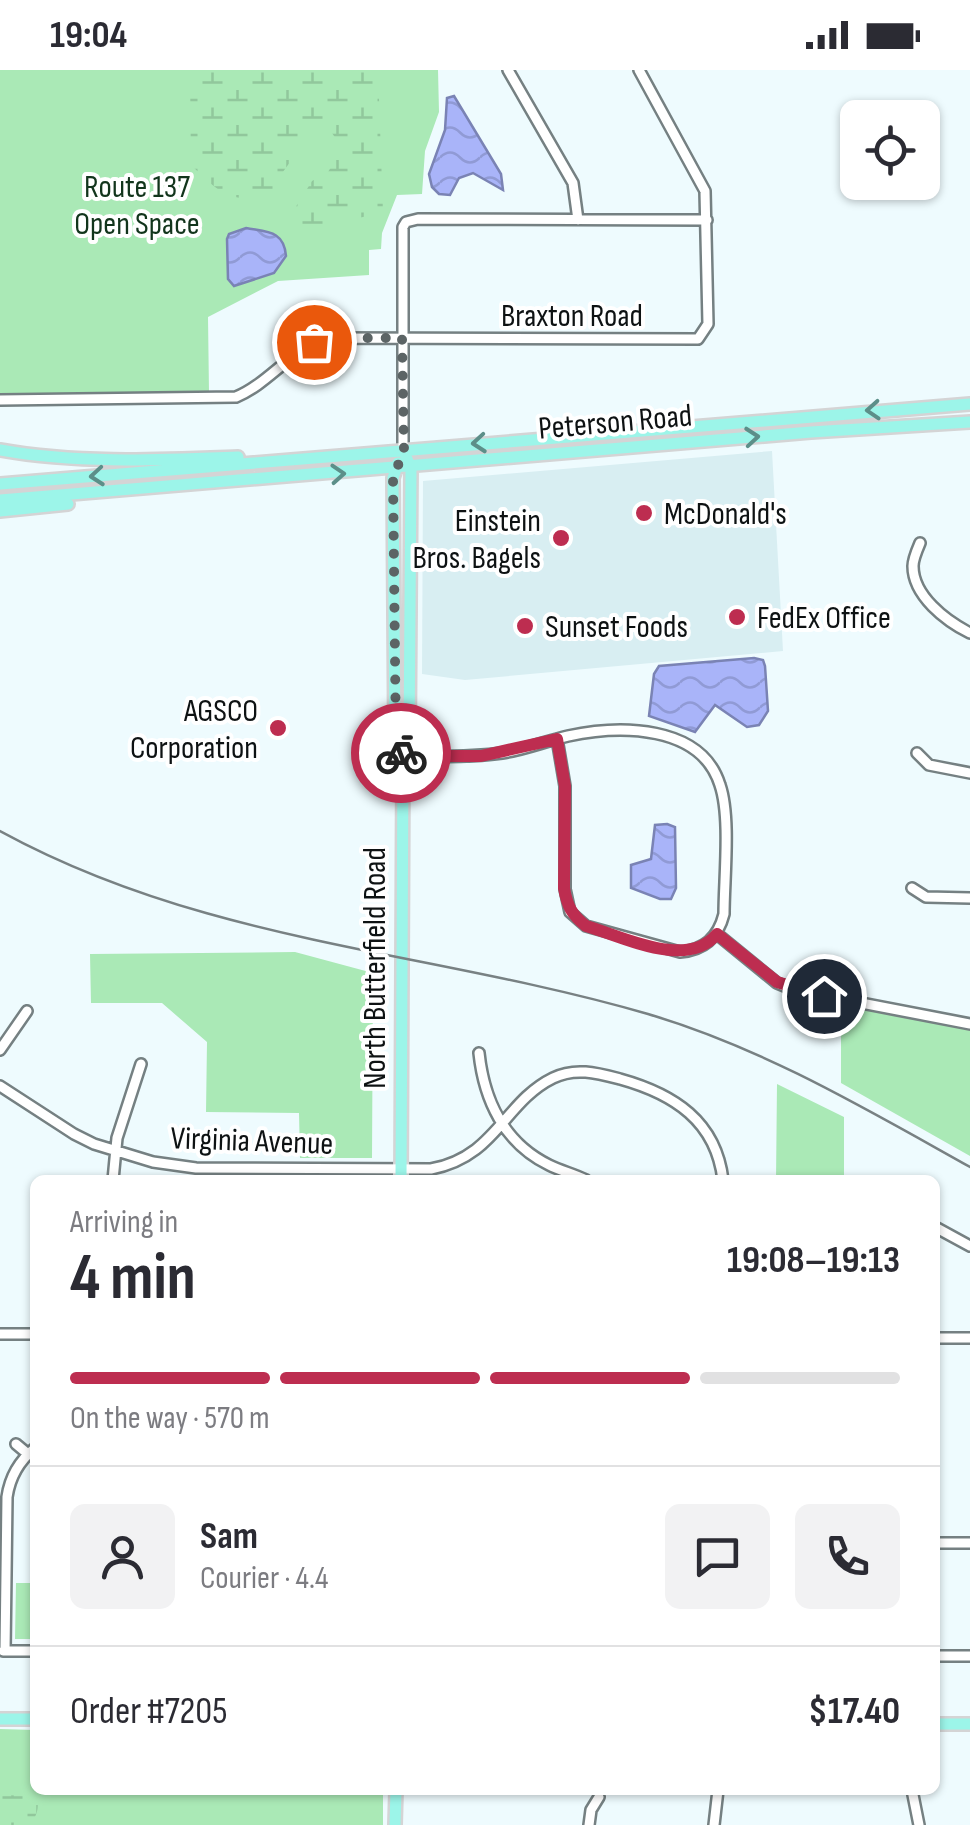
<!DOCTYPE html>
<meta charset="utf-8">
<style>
:root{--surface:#fff;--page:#f2f2f3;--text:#2b2b33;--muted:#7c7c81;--line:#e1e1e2;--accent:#bd2d50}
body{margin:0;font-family:"Sofia Sans Condensed",sans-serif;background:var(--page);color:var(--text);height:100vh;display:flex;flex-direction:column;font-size:38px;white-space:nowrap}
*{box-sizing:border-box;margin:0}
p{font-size:32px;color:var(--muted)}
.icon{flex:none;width:55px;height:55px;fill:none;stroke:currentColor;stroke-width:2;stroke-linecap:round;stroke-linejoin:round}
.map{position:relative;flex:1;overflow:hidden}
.panel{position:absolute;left:30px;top:1105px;width:910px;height:620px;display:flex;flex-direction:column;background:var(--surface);border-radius:15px;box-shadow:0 2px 8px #0004}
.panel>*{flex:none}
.fabs{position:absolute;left:840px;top:30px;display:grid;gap:20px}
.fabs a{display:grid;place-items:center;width:100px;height:100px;border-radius:15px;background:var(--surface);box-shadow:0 2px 8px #0004;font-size:50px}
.pin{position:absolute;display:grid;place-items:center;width:85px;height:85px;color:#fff;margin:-42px;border:5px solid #fff;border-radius:50%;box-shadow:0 2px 10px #0007}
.courier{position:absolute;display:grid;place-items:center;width:100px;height:100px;margin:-50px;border:8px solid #bd2d50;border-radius:50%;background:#fff;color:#222;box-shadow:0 2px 12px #0007}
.overview em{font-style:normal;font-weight:700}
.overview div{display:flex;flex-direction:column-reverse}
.overview{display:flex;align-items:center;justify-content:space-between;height:170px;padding:0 40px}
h1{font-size:65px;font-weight:700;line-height:75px}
.bar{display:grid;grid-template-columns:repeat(4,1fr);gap:15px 10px;align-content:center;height:120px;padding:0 40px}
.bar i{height:12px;border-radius:8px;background:var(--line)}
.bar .active{background:var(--accent)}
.bar p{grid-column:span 4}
.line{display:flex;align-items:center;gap:25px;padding:0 40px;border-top:2px solid var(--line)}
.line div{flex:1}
.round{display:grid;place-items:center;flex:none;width:105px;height:105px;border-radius:15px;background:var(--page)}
.status{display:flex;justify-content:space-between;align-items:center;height:70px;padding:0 50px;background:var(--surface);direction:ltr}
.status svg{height:28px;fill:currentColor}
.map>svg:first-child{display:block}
</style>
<div class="status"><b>19:04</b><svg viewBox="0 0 49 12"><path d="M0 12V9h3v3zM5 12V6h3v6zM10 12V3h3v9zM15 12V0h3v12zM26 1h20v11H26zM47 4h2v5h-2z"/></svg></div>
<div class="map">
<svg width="970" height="1755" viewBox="0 0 970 1755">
<defs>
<pattern id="wetland-marsh" width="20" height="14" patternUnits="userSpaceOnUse" patternTransform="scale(2.5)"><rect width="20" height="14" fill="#aae9b6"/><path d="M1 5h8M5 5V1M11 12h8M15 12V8" fill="none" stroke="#91c79c"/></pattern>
<pattern id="water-waves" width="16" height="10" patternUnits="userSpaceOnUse" patternTransform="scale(2.5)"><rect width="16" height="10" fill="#a9b4f9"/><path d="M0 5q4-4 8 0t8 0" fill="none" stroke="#909ad5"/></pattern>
</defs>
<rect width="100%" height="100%" fill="#eefbfe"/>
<path fill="#d8eef2" d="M772 381 783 581 465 610 422 604 423 411Z"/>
<path fill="#aae9b6" d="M0 0H438L439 42 425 81 422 124 397 125 382 163 381 179 369 180V205L278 211 208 247 209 323H0Z
M295 882 373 903 372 1088H300L299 1043 206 1042 207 972 162 933H91L90 884Z
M841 933 970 958V1086L841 1013Z
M777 1014 844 1047V1110H776Z
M16 1513H35V1569H15Z
M0 1659 35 1660V1720H383V1755H0Z"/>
<path fill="url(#wetland-marsh)" d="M190 0H378L383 143 323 155 282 159 312 111 328 102 338 86 336 69 328 57C301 76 282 97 270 128 228 132 220 123 191 95Z
M0 1725 36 1726C40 1738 37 1746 29 1755H0Z"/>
<path fill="url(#water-waves)" stroke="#7a83b4" stroke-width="2.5" d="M454 26 501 104 503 120 473 103 459 108 450 125 439 124 432 117 429 104 445 60 447 28Z
M246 158C266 162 284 160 286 186L274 203 234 216 228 209 227 169 229 164Z
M754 588 763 590 765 596 768 641 759 655 747 657 715 635 695 662 649 646 654 604 659 596Z
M667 754 675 757 676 818 671 829H660L631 818V795L651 789 655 755Z"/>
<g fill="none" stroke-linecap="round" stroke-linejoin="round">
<defs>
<path id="minor" d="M508 0 573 113 578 150
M0 330 236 327C272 312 294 274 333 268L698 269 708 254 705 121 639 0
M403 380V157L406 152 418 149 707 150
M920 473C917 480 913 489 913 496 913 526 946 551 970 563
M917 683 929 695 970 703
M403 687C436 686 469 688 502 683 524 680 546 671 568 666 619 655 701 654 720 715 731 747 724 809 724 844 718 868 704 880 680 882L586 856 570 842 565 819V716L557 669
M912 818 926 827 970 828
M717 864 777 913 794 920 970 954
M0 980 27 941
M479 983C484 1030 504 1073 549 1095 561 1101 574 1104 586 1110
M0 1016 74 1064 94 1074 153 1092 196 1098 431 1099C496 1087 504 1032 553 1008 575 997 597 1003 620 1009 674 1024 716 1051 723 1110
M113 1110 117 1068 141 994
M935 1157 970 1176
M0 1264H35
M935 1268H970
M16 1374 28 1384
M935 1473H970
M3 1581H35
M5 1581 7 1427C10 1406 19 1391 35 1378
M935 1586H970
M912 1720 919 1755
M589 1755 591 1740 599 1727
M714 1755 718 1720"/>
<path id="major" d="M0 380C79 394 159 390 238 387
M398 393 393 408 395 676 403 687
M0 414 970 334
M0 430 811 362 970 352
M0 441 68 434
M401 1110 403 687 409 675 411 398 403 380
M0 1649H35
M935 1654H970
M395 1755 396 1720"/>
</defs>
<use href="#minor" stroke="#758082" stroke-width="14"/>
<use href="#major" stroke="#d4d4d5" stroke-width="16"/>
<use href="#minor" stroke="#fff" stroke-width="9"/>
<use href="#major" stroke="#9cf5e9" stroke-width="11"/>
<path stroke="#788183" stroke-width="2.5" d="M0 761C207 874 428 880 648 944 763 978 866 1039 970 1097"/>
</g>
<defs><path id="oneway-chevron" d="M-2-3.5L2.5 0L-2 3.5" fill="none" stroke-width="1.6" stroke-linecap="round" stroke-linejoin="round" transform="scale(2.5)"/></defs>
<g stroke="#5c8f89">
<use href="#oneway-chevron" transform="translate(873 340) rotate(176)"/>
<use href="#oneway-chevron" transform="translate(752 367) rotate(-5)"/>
<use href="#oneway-chevron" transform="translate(479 373) rotate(175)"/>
<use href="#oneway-chevron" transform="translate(338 404) rotate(-4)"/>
<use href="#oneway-chevron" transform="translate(97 406) rotate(175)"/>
</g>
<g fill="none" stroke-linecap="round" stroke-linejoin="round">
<path stroke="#5c6465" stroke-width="10" stroke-dasharray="0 18" d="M314 272 344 268H402L404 380 393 408 396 676 401 683"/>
<path stroke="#bd2d50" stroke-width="12" d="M401 683 403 686H481L557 669 565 716 564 818C567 836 572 845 586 856 624 867 687 900 717 864L777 912 824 926"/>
</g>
<g fill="#bd2d50" stroke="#fff" stroke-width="4">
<circle cx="644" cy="443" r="10"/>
<circle cx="561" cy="468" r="10"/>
<circle cx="737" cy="547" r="10"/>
<circle cx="525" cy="556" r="10"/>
<circle cx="278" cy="658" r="10"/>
</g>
<g text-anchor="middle" stroke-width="8" stroke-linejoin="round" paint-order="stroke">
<g font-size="32" fill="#12351c" stroke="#fff">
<text x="137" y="127">Route 137<tspan x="137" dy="37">Open Space</tspan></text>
</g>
<g font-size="32" fill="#0e1213" stroke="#fff">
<text x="572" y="256">Braxton Road</text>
<text transform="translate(615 351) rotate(-5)" y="11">Peterson Road</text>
<text transform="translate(374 898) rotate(-90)" y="11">North Butterfield Road</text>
<text transform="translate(252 1070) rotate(2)" y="11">Virginia Avenue</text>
</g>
<g font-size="32" fill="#0e1213" stroke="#fff" text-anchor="start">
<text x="664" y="454">McDonald's</text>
<text x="541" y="461" text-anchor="end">Einstein<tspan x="541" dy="37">Bros. Bagels</tspan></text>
<text x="757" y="558">FedEx Office</text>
<text x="545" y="567">Sunset Foods</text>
<text x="258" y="651" text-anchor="end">AGSCO<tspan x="258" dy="37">Corporation</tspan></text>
</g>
</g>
</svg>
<div class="fabs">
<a><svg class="icon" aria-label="locate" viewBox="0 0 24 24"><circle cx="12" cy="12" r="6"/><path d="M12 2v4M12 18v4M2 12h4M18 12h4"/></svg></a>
</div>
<div class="pin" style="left:314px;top:272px;background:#ea580c"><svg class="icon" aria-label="bag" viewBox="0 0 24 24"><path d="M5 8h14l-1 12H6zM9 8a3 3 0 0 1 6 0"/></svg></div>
<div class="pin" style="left:824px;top:926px;background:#1f2937"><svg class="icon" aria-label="home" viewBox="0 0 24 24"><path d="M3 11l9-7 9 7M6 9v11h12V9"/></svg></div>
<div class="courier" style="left:401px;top:683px"><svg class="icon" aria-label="bike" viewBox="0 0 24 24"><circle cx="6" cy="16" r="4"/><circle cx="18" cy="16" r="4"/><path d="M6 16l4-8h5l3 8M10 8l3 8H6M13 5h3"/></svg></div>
<section class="panel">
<div class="overview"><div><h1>4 min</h1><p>Arriving in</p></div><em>19:08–19:13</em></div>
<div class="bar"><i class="active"></i><i class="active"></i><i class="active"></i><i></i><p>On the way · 570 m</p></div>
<div class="line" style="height:180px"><a class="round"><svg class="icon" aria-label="person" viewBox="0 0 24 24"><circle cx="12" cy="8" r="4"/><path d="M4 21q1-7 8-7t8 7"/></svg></a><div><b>Sam</b><p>Courier · 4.4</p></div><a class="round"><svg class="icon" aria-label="chat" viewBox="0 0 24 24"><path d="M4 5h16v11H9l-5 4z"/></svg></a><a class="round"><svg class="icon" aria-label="phone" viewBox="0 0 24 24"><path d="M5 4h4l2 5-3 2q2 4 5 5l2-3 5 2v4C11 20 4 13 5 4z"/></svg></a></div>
<div class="line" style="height:130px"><div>Order #7205</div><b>$17.40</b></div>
</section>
</div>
